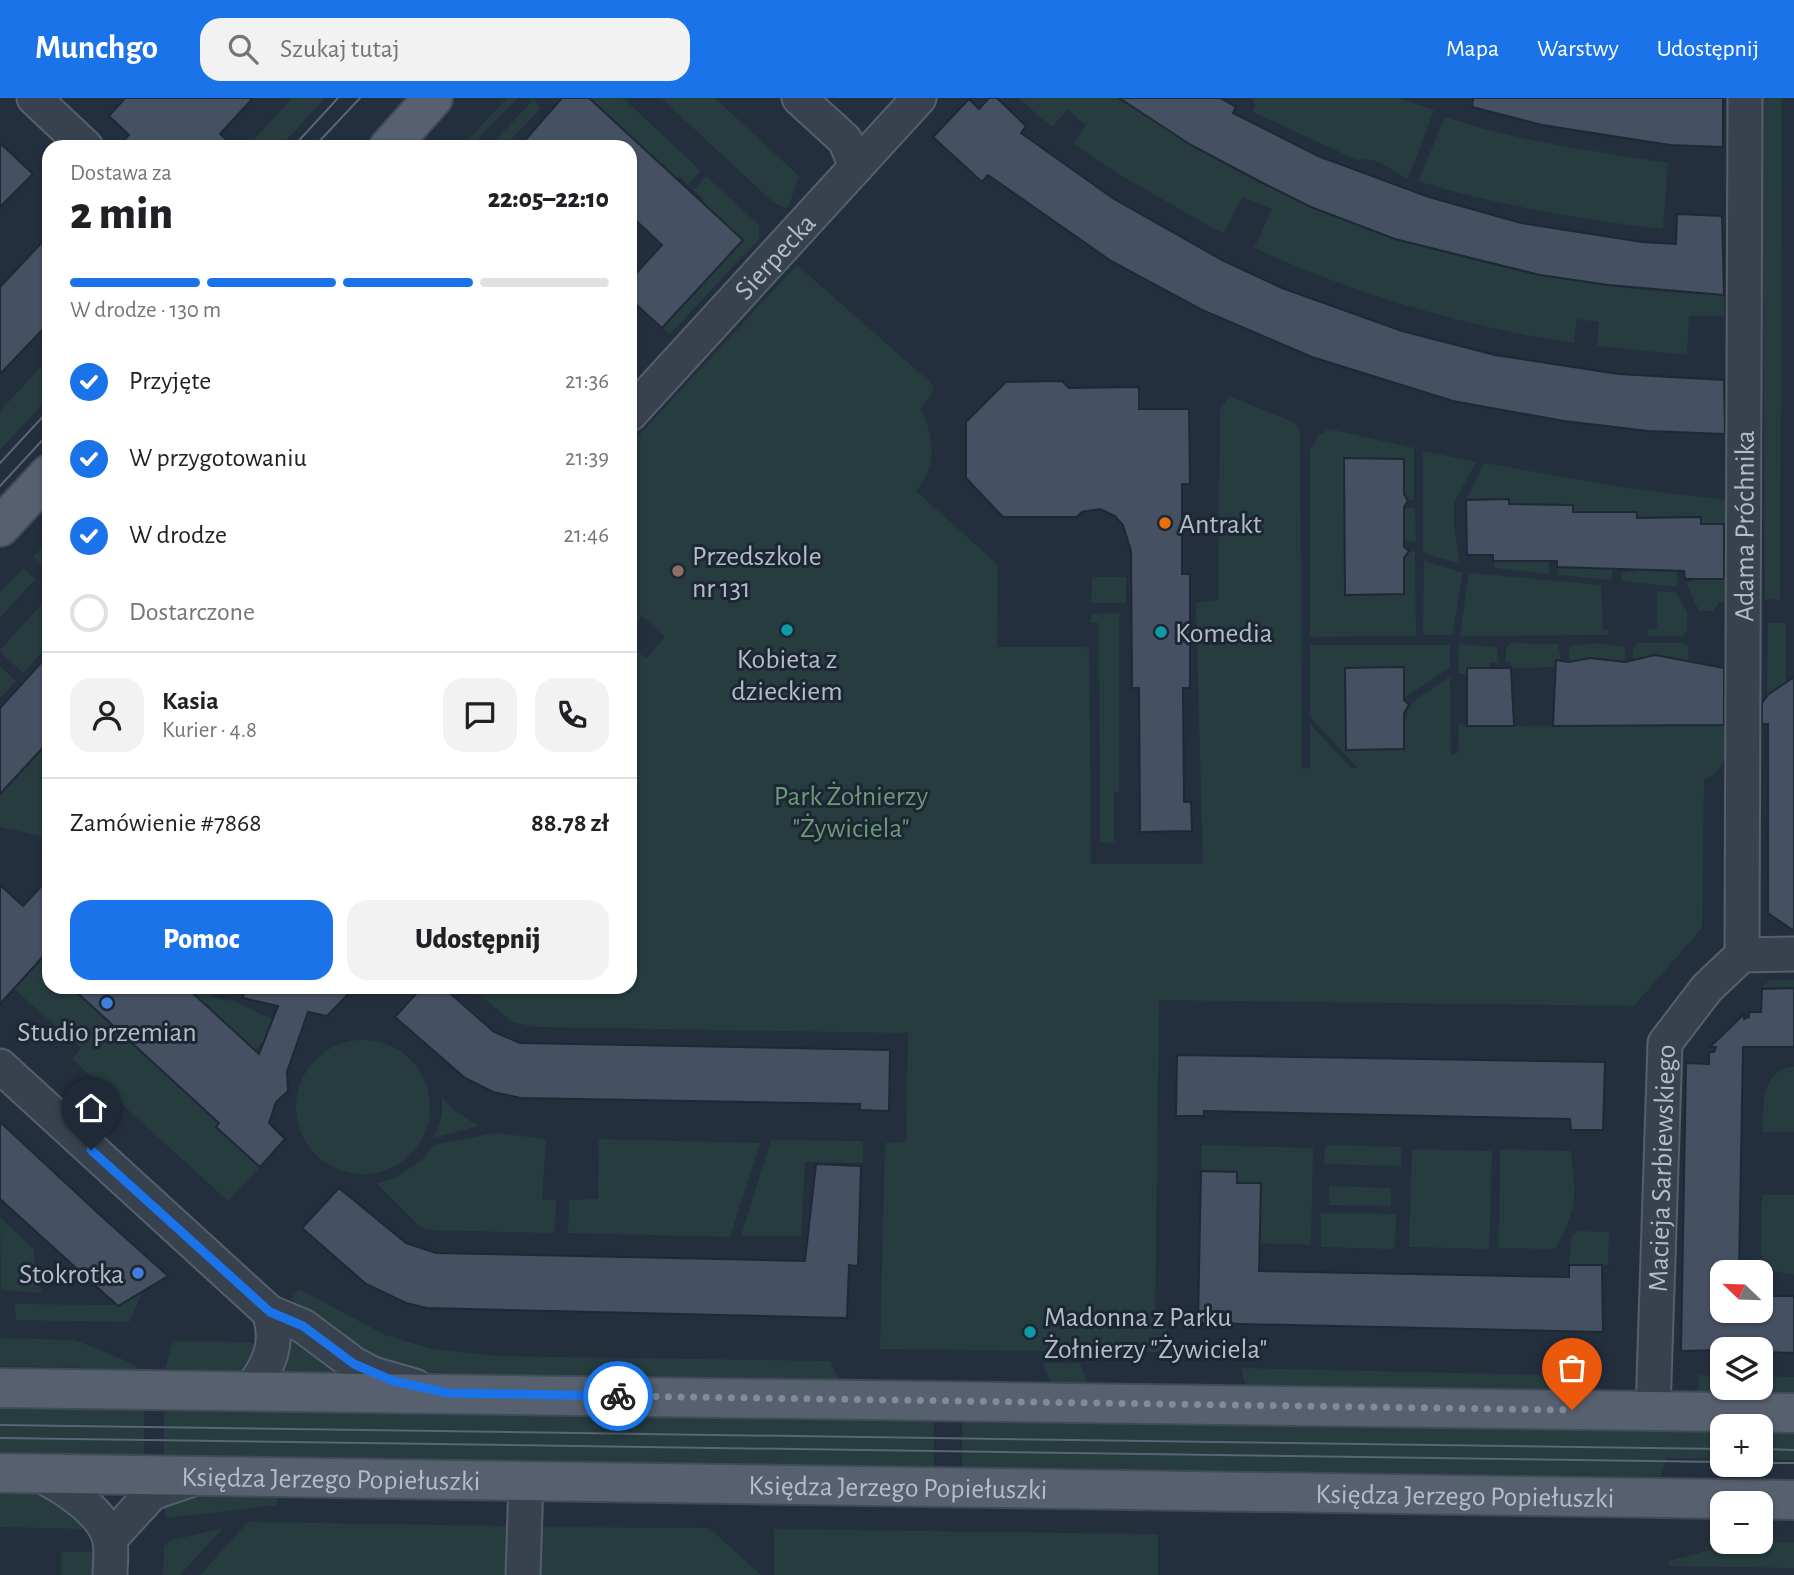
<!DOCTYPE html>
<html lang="pl">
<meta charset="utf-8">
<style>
:root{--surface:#fff;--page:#f2f2f2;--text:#202124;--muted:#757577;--line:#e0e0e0;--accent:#1a73e8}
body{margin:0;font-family:"Alegreya Sans",sans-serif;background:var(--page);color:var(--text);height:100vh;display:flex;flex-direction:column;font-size:26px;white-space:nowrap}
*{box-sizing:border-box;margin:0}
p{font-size:23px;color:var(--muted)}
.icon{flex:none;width:38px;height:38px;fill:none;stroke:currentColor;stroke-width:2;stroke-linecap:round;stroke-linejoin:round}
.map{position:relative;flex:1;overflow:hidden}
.sheet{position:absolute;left:42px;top:42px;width:595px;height:854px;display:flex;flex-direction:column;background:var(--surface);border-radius:21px;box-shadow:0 2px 5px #0004}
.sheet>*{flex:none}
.needle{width:46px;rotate:293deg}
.fabs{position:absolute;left:1710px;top:1162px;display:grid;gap:14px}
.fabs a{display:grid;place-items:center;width:63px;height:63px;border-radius:14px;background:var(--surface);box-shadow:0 2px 5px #0004;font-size:35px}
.pin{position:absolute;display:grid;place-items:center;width:60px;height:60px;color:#fff;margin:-72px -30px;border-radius:50% 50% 50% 0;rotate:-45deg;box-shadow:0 0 7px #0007}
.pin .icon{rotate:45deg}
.courier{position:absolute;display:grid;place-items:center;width:70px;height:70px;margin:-35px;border:5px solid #1a73e8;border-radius:50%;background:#fff;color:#222;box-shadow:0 2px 9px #0007}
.overview em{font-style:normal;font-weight:800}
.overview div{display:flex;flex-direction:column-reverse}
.overview{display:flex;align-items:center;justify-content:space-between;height:119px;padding:0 28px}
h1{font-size:46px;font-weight:800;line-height:52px}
.bar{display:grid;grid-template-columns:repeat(4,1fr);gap:10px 7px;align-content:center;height:84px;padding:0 28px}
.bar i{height:9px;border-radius:5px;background:var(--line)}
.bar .current{background:var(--accent)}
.bar p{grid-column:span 4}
.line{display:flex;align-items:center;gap:18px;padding:0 28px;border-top:2px solid var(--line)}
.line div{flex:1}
.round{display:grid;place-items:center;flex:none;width:74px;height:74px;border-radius:21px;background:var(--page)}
ol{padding:0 28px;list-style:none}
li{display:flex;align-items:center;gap:21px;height:77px}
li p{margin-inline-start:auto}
li .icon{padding:7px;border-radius:50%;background:var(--accent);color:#fff;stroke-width:4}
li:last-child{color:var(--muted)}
li i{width:38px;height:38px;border:4px solid var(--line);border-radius:50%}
.button{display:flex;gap:14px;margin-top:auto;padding:14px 28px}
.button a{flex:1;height:80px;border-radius:21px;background:var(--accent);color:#fff;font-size:28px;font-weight:800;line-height:80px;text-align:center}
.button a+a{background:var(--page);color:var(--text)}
header{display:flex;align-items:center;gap:42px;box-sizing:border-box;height:98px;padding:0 35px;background:var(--accent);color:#fff}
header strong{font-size:33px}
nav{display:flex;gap:38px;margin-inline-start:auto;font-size:24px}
.search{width:490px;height:63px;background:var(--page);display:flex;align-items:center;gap:18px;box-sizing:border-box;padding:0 24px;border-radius:21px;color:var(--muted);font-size:26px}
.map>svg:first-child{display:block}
</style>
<header>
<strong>Munchgo</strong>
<div class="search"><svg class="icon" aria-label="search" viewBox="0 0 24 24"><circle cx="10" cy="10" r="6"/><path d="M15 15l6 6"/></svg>Szukaj tutaj</div>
<nav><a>Mapa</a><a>Warstwy</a><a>Udostępnij</a></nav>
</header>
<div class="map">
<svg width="1794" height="1477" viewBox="0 0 1794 1477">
<rect width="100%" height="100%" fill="#242f3e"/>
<path fill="#263c3f" d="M292 0H325L280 49H247Z
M507 0H518L470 49 465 45Z
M588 0H623L701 73 688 87 679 78 676 80Z
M661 0H715L799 78 789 107 786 110 774 105Z
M1018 0C1039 0 1103 0 1119 0 1134 4 1158 27 1172 35 1217 63 1264 89 1313 110 1443 163 1586 193 1724 197V218H1689L1687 257 1597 248 1599 224 1577 221 1574 245C1461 228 1358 197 1254 150L1272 111 1242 99 1224 135 1211 129 1117 75 1073 45 1086 27 1067 12 1052 29Z
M1251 0H1399L1434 12 1408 81C1392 73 1377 58 1357 62L1253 14 1255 6Z
M1762 0H1782L1780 502 1765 501Z
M534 1 540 11 504 49H489Z
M1445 19C1517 43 1593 53 1668 65L1663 131C1579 121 1499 108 1418 83Z
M706 78 759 127V141L670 236 662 230 742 142 701 103 703 101 694 92Z
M797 167 929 283 934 291 921 312C935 341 937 367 916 393L998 467 997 549H1085L1089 553 1091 766H1203L1196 505 1218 502 1220 313 1229 298 1293 324 1300 332 1302 671 1310 670V626L1351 670H1358L1310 619V547H1450V569L1404 600V570H1345L1346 652 1404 651C1404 599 1410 607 1450 579L1451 657 1459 654 1458 626 1468 628 1726 627C1726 649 1730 674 1704 681L1702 830 1634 908 1159 902 1155 1225 1166 1226 1165 1254 880 1251 885 1045 906 1044 908 935 536 929 513 924 470 889H630V546L646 561 665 539 642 518 630 531V347Z
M49 260V299L0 352V313Z
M1329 331 1414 350V402L1408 403 1404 396 1403 361H1344L1345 497 1403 496 1404 460 1409 453 1415 454 1416 538 1310 539V353L1318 338Z
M1423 353 1476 364 1454 405V430L1460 466 1423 455Z
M1484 365 1627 390 1725 402 1726 426H1701L1700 419 1637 420 1636 413 1573 414V406H1509V401L1466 402Z
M1404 410H1415L1416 444 1404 443Z
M49 441V466L45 470 33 459Z
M1549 461V476L1495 470 1494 463Z
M1424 463 1463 475 1452 537H1423Z
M1613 468 1611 482 1558 477 1557 469Z
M23 470 35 481 0 520V494Z
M1637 473H1677V489L1622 483 1621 475Z
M1469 475 1601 487 1603 532H1608V537L1460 538Z
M1092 479H1126V505H1091Z
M1700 480H1726V504H1719L1713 513H1699L1686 485Z
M1657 493 1677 495 1687 514V534L1683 538H1648L1647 532 1657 531Z
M49 498V547L23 575 1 555V551Z
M1119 515V694L1114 695V744L1100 745 1099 525H1091V516Z
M1768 525H1786V596L1770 595 1767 598Z
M1510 545 1558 546 1561 563 1556 569 1511 570V564H1506V550Z
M1596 545 1625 549V564H1569V548Z
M1638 545H1682L1688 548V564L1633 563V549Z
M1459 546 1497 549 1499 565 1490 564V570H1467V576H1458Z
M0 568 16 583 0 600Z
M49 643V740L0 729V696Z
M40 862 49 869V889H71L219 1025 216 1029 260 1069 228 1103 72 961 81 950 14 891Z
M1770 882H1794V889H1762Z
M186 889H200L219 901 234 903 272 921 265 941 255 953Z
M296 1009a67 67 0 1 1 134 0a67 67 0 1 1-134 0Z
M1788 969H1794V1034H1763C1764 1009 1759 979 1788 969Z
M442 998 451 1010 478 1028 434 1040 442 1017Z
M495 1035 546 1041 542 1102H556L555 1135 427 1132 417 1126 376 1085 394 1081 421 1063 434 1047Z
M599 1041 760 1045 730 1139 568 1135 569 1102 598 1101Z
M771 1042 863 1043V1065L805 1064 801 1138H741Z
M1202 1047 1313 1050 1311 1147 1260 1145V1085H1237V1074L1201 1073Z
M1325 1047 1401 1049V1068L1324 1066Z
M1412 1051 1492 1053 1489 1151 1409 1149Z
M1500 1051 1571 1053C1576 1099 1578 1110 1555 1151L1499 1150Z
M1329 1088 1391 1090V1108L1329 1107Z
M1762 1097H1794V1177L1774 1173 1761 1158Z
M1321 1115 1396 1116 1395 1151 1321 1149Z
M0 1119 34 1152 35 1184 42 1191 39 1195 1 1192Z
M1578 1133 1609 1134 1608 1167H1569L1572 1137Z
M299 1191 385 1237 429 1250 457 1254 499 1258 830 1263 839 1282 399 1274 351 1248 291 1201Z
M142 1195 129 1224 16 1222 15 1206 112 1207 124 1205Z
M286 1235 342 1273H280Z
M0 1240 75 1242 136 1267V1271L0 1268Z
M173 1243 249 1244 261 1249 248 1268 238 1273 165 1271Z
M1043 1265H1080L1088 1287 1051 1286Z
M1241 1270 1595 1278V1293L1246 1289Z
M1699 1277 1722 1278V1290H1760L1761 1278 1794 1279V1296L1698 1294Z
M0 1310 144 1312V1357L0 1355Z
M164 1312 934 1323V1369L164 1357Z
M962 1323 1722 1334V1361L1666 1360 1661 1379 962 1369Z
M1760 1335H1794V1362L1761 1361Z
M33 1395 54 1397 87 1431 0 1429V1396Z
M191 1397 271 1398 278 1401 276 1407 167 1420 162 1403Z
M248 1424 510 1428 508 1477H200Z
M534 1429 709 1430 761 1477H532Z
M223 1430 180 1477H163L164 1448 172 1442Z
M774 1431 1158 1436V1477H774Z
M1739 1444H1794V1470L1669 1468V1463Z
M61 1454H95V1477H61Z"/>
<path fill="#455162" stroke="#1f2835" stroke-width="2" d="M125 0H253L220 36 234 49H117L129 37 109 18Z
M562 0H589L743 142 662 230 630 201V182L662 147 630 117V49H519Z
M989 0H997L1026 28 1021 35 1114 101 1222 162 1282 190 1402 233 1495 257 1618 276 1724 282 1725 336 1648 333 1564 323 1453 303 1312 259 1202 212 1111 163 988 77 982 84 933 39 969 1 979 11Z
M1119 0H1220L1236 9 1233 15 1318 58 1429 99 1521 125 1642 144 1676 146 1677 116 1722 118 1724 197 1608 187 1540 177 1395 141 1311 109 1259 83 1191 47Z
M1473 0H1723V49L1670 47 1542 27 1472 9Z
M0 45 33 76 0 109Z
M49 137V225L0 276V189Z
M1062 283 1069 290 1139 289V311H1189L1190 386H1182V476H1190V590H1183L1184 704H1191L1192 733 1140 734 1139 590H1132L1131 453 1123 427 1115 418 1100 411 1082 414 1077 419H1003L966 380V324L1006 284Z
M1344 360 1404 361V396L1408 403 1404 409V449L1409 453 1404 460V496L1345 497Z
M1509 401V406L1573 407V414H1637V420L1701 419V426H1724V481H1685L1684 473 1557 469V463H1493V457H1467L1466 402Z
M49 556V643L0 696V610Z
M1655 557 1724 570V627L1553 628 1556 562 1569 564 1590 560 1625 564Z
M1404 569V602L1409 607 1404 615V651L1346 652 1345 570Z
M1467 570H1511L1514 628H1467Z
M1794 579V833L1768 815V626H1762V605L1769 596Z
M49 780V852L0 906V787L23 808Z
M71 889H186L259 956 278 908 243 900 244 889H355L327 918 308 914 287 974 288 993 276 1004 269 1025 285 1041 260 1069 216 1029 219 1025Z
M422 889H443L494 934 520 945 890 952 889 1013 860 1012V1006L521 1000 493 994 465 980 395 919Z
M1794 890V949H1743L1739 1174H1722V1213H1760V1198H1794V1255L1760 1254V1251L1681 1253 1686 965 1709 966V954H1714L1716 949H1710L1744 916V921L1749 919V914H1761L1762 891Z
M1177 957 1605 964 1603 1032H1571L1570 1021 1204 1013V1018H1176Z
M0 1024 99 1116 168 1178 118 1208 0 1101Z
M816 1066 861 1068 858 1168 849 1167 847 1220 427 1210 406 1205 366 1186 302 1130 339 1090 406 1145 436 1155 805 1163Z
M1201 1073 1237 1074V1085H1261L1259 1173 1569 1179V1167H1602L1603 1234 1198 1225Z"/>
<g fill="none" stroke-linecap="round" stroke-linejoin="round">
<defs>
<g id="minor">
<path d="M34 0 86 49"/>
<path d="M799 0 845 42 856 69"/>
<path id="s1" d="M630 316 919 0"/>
<path id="s2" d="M1742 857 1745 0"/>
<path d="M1742 857 1794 856"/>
<path d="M0 968 269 1214 303 1228 354 1266 373 1276 415 1288"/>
<path d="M249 1293C269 1269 280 1245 269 1214"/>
<path id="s3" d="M1653 1313 1665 945 1707 890 1742 857"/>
<path d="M38 1376C62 1388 105 1414 110 1443 112 1454 110 1466 110 1477"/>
<path d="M110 1441 152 1395 193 1381"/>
<path d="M523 1477 526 1383"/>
</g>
<g id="major">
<path d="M389 49 433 0"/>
<path d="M0 429 49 376"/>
<path d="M0 1290 1794 1315"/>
<path id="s4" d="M0 1375 1794 1402"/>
</g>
</defs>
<use href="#minor" stroke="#565f6c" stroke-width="37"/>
<use href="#major" stroke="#414a57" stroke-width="42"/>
<use href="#minor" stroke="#38414e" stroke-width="33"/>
<use href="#major" stroke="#56606e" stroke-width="38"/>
<path stroke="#5a6575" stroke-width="2" d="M293 49 338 0
M314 49 360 0
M0 365 49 312
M0 388 49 335
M0 1327 1722 1351
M0 1340 1722 1364
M1760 1351 1794 1352
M1760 1365H1794"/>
</g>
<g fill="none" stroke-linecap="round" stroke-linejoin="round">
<path stroke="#828b98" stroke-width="7" stroke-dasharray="0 12.6" d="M618 1298 1572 1312"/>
<path stroke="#1a73e8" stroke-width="9" d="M91 1052 270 1214 303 1228 354 1266 393 1283 448 1295 618 1298"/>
</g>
<circle fill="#e8710a" stroke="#1d2633" stroke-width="2.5" cx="1165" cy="425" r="7"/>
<circle fill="#8d6e63" stroke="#1d2633" stroke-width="2.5" cx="678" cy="473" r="7"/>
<g fill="#0f9aa8" stroke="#1d2633" stroke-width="2.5">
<circle cx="787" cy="532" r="7"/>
<circle cx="1161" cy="534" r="7"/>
<circle cx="1030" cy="1234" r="7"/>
</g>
<g fill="#3f7fe0" stroke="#1d2633" stroke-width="2.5">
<circle cx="107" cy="905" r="7"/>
<circle cx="138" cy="1175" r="7"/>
</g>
<g text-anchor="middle" stroke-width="6" stroke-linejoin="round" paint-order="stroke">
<g font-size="28" fill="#b4bcc9" stroke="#1d2633">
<text dy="10" stroke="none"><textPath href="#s1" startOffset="214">Sierpecka</textPath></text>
<text dy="10" stroke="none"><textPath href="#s2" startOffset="429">Adama Próchnika</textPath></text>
<text dy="10" stroke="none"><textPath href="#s3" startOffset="243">Macieja Sarbiewskiego</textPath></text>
<text dy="10" stroke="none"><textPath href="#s4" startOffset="331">Księdza Jerzego Popiełuszki</textPath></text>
<text dy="10" stroke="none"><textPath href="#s4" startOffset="898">Księdza Jerzego Popiełuszki</textPath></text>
<text dy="10" stroke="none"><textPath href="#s4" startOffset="1465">Księdza Jerzego Popiełuszki</textPath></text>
</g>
<g font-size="28" fill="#b4bcc9" stroke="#1d2633" text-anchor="start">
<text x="1179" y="435">Antrakt</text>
<text x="692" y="467">Przedszkole<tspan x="692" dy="32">nr 131</tspan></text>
<text x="1175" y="544">Komedia</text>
<text x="787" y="570" text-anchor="middle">Kobieta z<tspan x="787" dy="32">dzieckiem</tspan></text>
<text x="107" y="943" text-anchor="middle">Studio przemian</text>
<text x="124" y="1185" text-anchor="end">Stokrotka</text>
<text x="1044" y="1228">Madonna z Parku<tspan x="1044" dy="32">Żołnierzy "Żywiciela"</tspan></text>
</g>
<g font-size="28" fill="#6b9a76" stroke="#1d2633">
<text x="851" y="707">Park Żołnierzy<tspan x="851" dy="32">"Żywiciela"</tspan></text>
</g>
</g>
</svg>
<div class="fabs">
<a><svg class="needle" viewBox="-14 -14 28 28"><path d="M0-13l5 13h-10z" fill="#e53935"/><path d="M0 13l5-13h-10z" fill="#757577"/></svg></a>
<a><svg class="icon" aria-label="layers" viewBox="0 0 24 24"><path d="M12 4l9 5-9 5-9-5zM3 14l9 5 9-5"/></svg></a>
<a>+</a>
<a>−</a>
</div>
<div class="pin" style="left:1572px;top:1312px;background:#ea580c"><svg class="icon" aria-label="bag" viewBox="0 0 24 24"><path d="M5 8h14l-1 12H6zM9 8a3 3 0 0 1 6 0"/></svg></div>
<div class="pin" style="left:91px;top:1052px;background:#1f2937"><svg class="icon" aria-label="home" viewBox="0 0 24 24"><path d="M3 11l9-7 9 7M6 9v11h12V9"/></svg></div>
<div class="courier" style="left:618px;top:1298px"><svg class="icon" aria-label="bike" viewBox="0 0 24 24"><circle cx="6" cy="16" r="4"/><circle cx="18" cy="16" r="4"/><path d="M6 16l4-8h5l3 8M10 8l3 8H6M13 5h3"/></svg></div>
<section class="sheet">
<div class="overview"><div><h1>2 min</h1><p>Dostawa za</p></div><em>22:05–22:10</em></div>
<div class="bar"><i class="current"></i><i class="current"></i><i class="current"></i><i></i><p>W drodze · 130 m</p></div>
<ol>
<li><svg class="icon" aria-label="check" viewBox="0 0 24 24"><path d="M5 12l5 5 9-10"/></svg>Przyjęte<p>21:36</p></li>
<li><svg class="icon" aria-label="check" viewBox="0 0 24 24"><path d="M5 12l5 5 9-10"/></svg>W przygotowaniu<p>21:39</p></li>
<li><svg class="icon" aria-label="check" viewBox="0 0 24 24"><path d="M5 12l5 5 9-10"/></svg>W drodze<p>21:46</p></li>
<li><i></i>Dostarczone</li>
</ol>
<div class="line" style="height:126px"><a class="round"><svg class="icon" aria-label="person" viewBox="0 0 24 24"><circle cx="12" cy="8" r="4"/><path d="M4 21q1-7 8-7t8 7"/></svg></a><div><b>Kasia</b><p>Kurier · 4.8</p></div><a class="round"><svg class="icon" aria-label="chat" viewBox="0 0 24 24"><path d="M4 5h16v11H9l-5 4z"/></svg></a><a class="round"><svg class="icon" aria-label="phone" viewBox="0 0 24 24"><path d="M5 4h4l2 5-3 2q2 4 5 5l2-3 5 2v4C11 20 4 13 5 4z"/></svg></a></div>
<div class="line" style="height:91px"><div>Zamówienie #7868</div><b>88.78 zł</b></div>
<div class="button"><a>Pomoc</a><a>Udostępnij</a></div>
</section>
</div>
